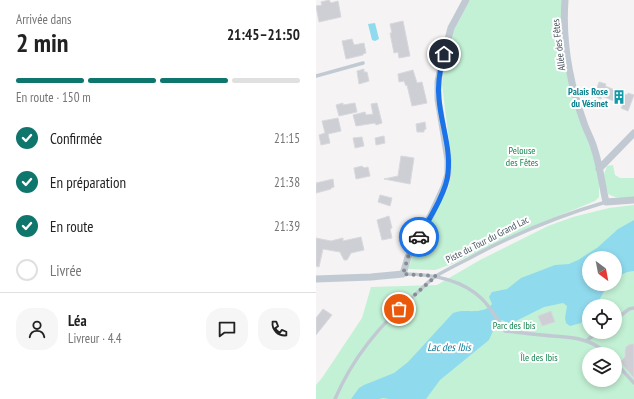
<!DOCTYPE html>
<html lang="fr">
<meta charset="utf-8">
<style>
:root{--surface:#fff;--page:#f6f6f6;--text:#222;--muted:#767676;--line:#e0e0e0;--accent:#0f766e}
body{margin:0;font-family:"PT Sans Narrow",sans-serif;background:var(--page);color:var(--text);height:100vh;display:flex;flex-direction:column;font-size:15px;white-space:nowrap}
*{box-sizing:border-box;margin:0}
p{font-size:13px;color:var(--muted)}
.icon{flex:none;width:22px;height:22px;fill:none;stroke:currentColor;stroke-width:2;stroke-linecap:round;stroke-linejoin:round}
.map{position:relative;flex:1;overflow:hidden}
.panel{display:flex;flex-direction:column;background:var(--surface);width:316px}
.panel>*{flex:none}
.needle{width:26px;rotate:148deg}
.fabs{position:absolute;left:266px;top:251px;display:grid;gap:8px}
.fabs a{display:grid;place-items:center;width:40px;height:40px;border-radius:50%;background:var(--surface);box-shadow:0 2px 6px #0003;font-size:20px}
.pin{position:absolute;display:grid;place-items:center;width:34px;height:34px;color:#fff;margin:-17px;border:2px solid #fff;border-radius:50%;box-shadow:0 1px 4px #0007}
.courier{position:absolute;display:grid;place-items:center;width:40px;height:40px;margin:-20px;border:3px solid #1a73e8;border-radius:50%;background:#fff;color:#222;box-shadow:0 1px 5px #0007}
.overview em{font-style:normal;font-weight:800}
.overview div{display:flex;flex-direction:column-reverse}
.overview{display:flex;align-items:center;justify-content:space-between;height:68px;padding:0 16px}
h1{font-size:26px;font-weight:800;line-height:30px}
.bar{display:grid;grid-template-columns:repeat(4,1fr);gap:6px 4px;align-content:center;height:48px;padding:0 16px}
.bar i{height:5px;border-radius:3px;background:var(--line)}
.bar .active{background:var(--accent)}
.bar p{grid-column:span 4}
.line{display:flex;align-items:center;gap:10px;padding:0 16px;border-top:1px solid var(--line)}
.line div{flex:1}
.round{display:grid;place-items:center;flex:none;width:42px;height:42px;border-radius:16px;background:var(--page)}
ol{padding:0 16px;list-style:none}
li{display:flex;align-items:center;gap:12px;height:44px}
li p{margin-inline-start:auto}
li .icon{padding:4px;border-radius:50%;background:var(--accent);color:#fff;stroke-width:4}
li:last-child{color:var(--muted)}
li i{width:22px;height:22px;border:2px solid var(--line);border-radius:50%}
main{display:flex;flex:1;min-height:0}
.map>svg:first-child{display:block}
</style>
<main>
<section class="panel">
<div class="overview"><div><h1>2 min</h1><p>Arrivée dans</p></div><em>21:45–21:50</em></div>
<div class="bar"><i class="active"></i><i class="active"></i><i class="active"></i><i></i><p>En route · 150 m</p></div>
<ol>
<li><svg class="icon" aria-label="check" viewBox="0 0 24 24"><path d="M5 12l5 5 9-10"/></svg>Confirmée<p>21:15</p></li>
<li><svg class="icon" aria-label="check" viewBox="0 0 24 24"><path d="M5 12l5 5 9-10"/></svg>En préparation<p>21:38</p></li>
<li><svg class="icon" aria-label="check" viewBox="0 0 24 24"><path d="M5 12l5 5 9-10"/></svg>En route<p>21:39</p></li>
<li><i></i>Livrée</li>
</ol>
<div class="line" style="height:72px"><a class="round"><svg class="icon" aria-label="person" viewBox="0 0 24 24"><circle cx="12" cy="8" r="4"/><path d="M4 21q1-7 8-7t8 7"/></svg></a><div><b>Léa</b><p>Livreur · 4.4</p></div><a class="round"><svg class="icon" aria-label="chat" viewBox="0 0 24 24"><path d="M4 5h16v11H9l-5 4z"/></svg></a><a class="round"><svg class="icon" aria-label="phone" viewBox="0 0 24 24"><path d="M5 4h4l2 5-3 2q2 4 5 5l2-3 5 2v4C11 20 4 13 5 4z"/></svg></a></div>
</section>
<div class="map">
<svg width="318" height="399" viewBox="0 0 318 399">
<rect width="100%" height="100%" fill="#f5f3f3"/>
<path fill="#c3f1d5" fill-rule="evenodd" d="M154 0H249L251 56 283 169V197L279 201 223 224 136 264 119 270 92 269 98 253 132 188 136 173 135 158 126 84 128 67 138 30Z
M297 165 299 175 304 178H318V197C308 198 300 199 292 194L287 177 291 166Z
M318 205V399H0V385L6 378 46 318 55 287 121 285 164 260 232 226 257 217 293 208ZM273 258H299V284H273ZM273 306H299V332H273ZM273 354H299V380H273Z"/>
<path fill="#90daee" d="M59 23 63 39 59 41 56 40 52 24Z
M318 220V271L311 272 299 278V258H273V284H292L280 306H273V317L265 323 254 326 250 323 249 318 251 306 247 303 228 307 198 322 192 323 186 320 180 324 173 340 124 380 110 399H73L67 398 63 399H35L43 388 48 385 78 373 92 362 137 313C150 308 166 316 176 304L173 297 176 292 191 289 205 278 226 270 239 265 253 264 262 260 281 248 302 229Z"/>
<path fill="#cdcfd5" stroke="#d7d9de" d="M13 0 15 3 22 1 25 17 3 22 0 6 6 5 5 2Z
M87 21 94 56 83 58 82 52 78 53 74 33H76L74 24Z
M36 39 38 45 48 43 50 53 47 54V55L30 59 26 41Z
M48 69V72H51L53 81 43 84 41 71Z
M97 70 101 83 106 82 111 103 96 106 91 85 90 86 88 81 83 82 82 74Z
M283 82 290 84 289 86 311 95 312 93 318 95 312 111 305 108 307 105 286 96 285 99 278 96Z
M27 103V105L39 103 41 112 23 116 20 105Z
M61 103 66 123 60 125 59 123 40 126 37 115 49 112 50 115 57 114 55 104Z
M22 118 25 131 12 134 14 143 5 145 3 135 9 133 6 121Z
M109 122 110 129 108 130V132H101L100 124Z
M68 136 69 143 60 145 59 138Z
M46 137 48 146 39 148 37 138Z
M85 156 98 158 94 184 68 179 82 176Z
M46 166 48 168 52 167 54 176 40 179 38 168Z
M17 179 18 187 15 188V189L0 193V183Z
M64 195 76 198 74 206 62 202Z
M73 216 76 228 74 229 76 238 66 240 61 220Z
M45 237 48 250 35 253 31 260H28L24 252 7 249 3 267 0 266V238L15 241 27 238V241Z
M7 309 16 315 0 335V318Z
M235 311 239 322 226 326 222 316Z
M314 344H318V378L304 362 309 357V351L310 347Z"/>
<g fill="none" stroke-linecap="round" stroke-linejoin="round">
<path stroke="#c1cad2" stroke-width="3.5" d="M0 76 47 63
M87 274C114 274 145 279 165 298 175 307 181 320 189 331 201 332 214 334 226 335 252 338 270 335 292 354
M299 320 313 309 318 308
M270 341 282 332
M299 362 318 383
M19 399C37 357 65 323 100 294 106 288 113 281 120 276 130 270 142 264 152 259 196 235 242 216 290 202"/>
<path stroke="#c1cad2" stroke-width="7" d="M249 0C246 41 254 84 268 123 271 132 276 140 278 148 284 165 286 185 290 202L318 200
M283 169 318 133
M0 279 55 277 87 274 92 257 116 213 128 187 132 174V160L122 99V82L125 66 135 28 150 0"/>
</g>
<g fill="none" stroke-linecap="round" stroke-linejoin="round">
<path stroke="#868d94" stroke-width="4" stroke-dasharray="0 7.2" d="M83 309 120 276 87 274 92 257 103 237"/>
<path stroke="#1a73e8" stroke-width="5" d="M103 237C112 221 131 191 132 173 135 148 125 124 123 99 121 84 124 69 128 54"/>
</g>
<defs>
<symbol id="building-bare" viewBox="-9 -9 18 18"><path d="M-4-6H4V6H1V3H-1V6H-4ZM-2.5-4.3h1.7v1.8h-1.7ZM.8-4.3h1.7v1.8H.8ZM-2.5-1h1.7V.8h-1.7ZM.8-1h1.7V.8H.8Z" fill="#0f9aa8" stroke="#fff" stroke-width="2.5" paint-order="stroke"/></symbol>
</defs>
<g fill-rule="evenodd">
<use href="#building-bare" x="293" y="87" width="20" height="20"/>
</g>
<g text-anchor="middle" stroke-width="4" stroke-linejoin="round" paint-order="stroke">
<g font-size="10" fill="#4a5661" stroke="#fff">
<text transform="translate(242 45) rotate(-97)" y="4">Allée des Fêtes</text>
<text transform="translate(171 239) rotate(-27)" y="4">Piste du Tour du Grand Lac</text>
</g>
<g font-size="10" font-weight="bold" fill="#0d838f" stroke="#fff" text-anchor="end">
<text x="292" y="95">Palais Rose<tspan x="292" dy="12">du Vésinet</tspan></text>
</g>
<g font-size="10" fill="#17864f" stroke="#fff">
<text x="206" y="154">Pelouse<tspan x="206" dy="12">des Fêtes</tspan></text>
<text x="198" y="329">Parc des Ibis</text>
<text x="223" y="361">Île des Ibis</text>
</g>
<g font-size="11" font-style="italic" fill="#0c7c9b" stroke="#fff">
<text x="133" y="351">Lac des Ibis</text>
</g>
</g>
</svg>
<div class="fabs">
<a><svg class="needle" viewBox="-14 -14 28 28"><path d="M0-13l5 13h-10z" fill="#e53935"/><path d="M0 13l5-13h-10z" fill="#767676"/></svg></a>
<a><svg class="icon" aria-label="locate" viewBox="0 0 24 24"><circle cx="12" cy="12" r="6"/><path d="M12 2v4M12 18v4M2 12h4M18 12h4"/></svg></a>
<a><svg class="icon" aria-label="layers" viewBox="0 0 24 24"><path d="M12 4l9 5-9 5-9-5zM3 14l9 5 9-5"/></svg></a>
</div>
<div class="pin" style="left:83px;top:309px;background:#ea580c"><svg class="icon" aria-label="bag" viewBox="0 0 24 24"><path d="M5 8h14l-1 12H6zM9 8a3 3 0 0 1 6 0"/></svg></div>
<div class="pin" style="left:128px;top:54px;background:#1f2937"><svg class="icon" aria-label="home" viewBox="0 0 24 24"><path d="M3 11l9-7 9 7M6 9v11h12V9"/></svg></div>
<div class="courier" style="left:103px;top:237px"><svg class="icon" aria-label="car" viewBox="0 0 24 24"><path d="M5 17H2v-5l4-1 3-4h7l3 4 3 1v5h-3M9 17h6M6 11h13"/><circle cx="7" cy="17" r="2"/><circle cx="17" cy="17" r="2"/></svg></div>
</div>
</main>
